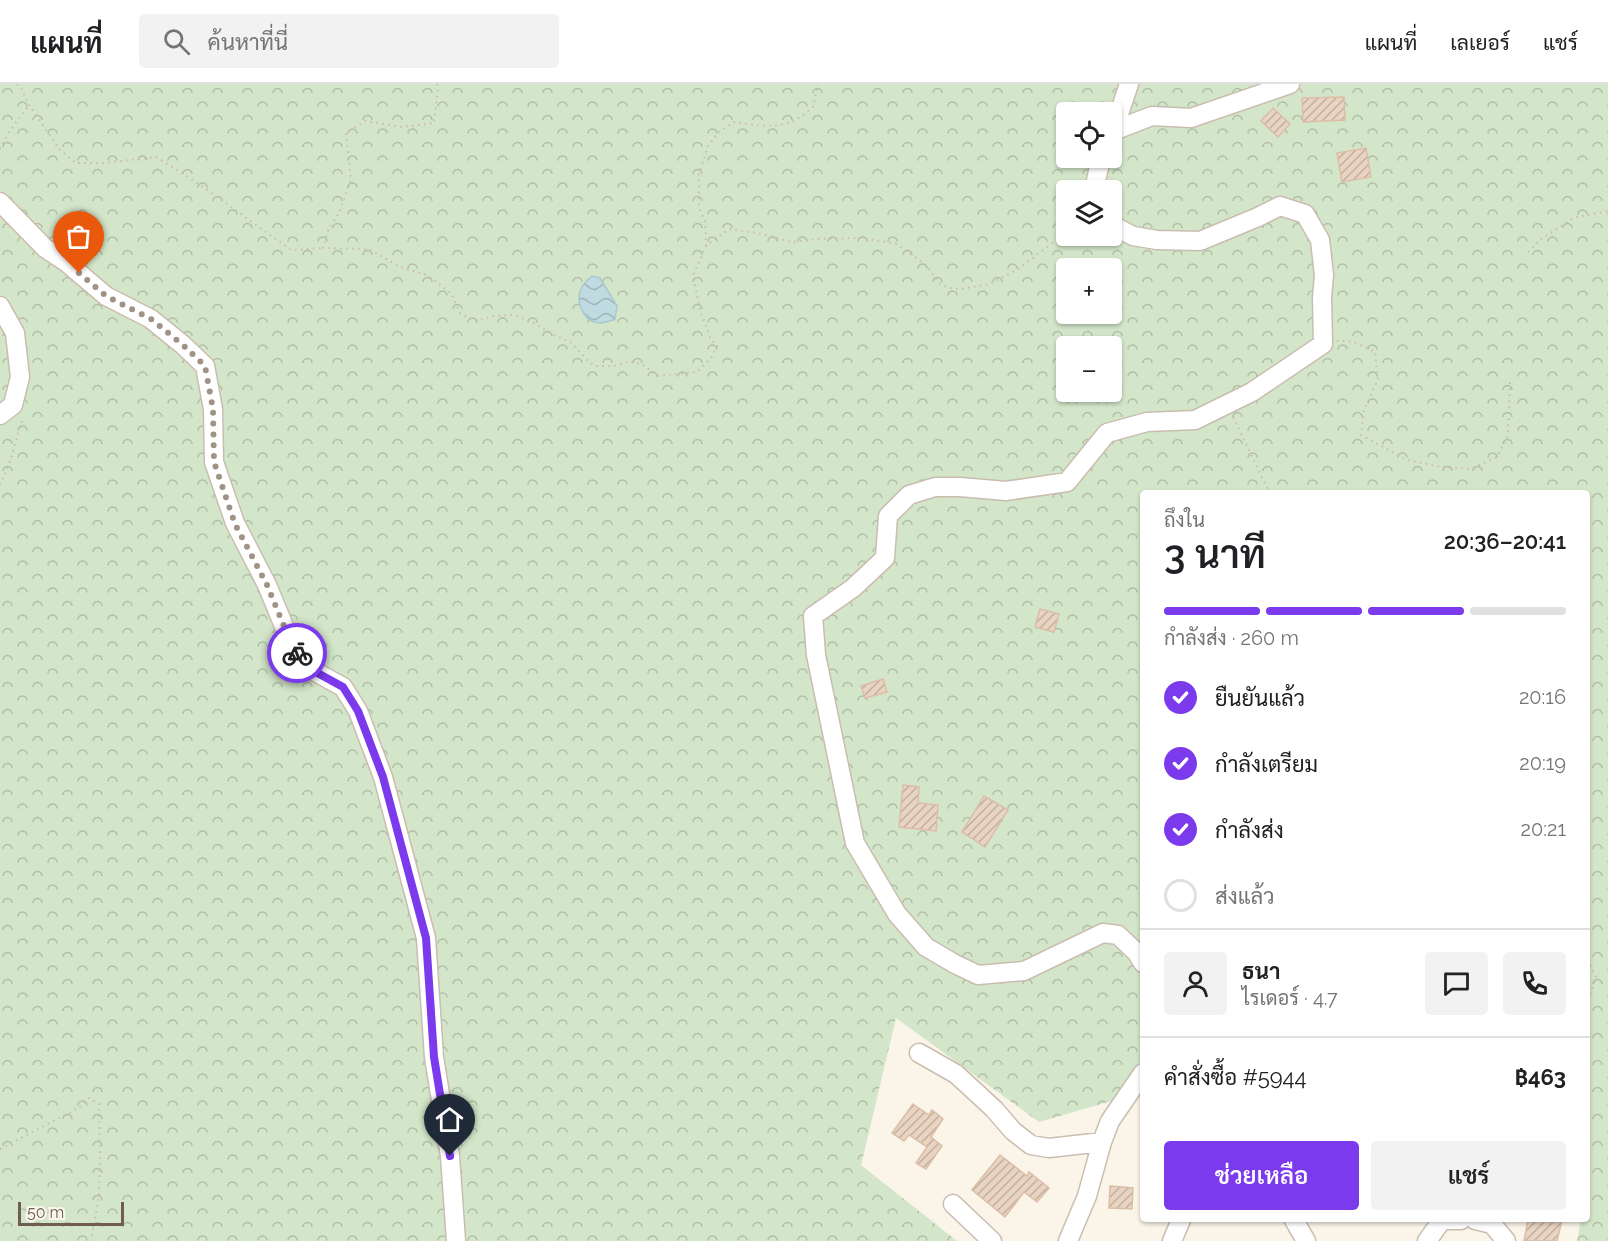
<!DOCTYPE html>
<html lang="th">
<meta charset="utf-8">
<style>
:root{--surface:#fff;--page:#f2f2f2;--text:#202124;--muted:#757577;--line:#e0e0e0;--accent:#7c3aed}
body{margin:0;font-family:Raleway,Sarabun,sans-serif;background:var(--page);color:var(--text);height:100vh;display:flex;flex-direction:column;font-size:22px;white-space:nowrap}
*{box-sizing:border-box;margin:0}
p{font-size:20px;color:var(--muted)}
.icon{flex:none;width:33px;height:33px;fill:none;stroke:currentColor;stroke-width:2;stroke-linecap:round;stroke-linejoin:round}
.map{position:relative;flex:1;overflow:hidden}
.panel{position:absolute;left:1140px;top:406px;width:450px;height:732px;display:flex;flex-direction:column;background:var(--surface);border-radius:6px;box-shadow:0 2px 4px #0004}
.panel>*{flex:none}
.controls{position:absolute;left:1056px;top:18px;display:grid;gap:12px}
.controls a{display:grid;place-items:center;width:66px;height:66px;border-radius:6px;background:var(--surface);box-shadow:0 2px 4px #0004;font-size:30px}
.scale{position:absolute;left:18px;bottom:15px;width:106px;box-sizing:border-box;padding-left:6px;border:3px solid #715d50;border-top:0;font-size:16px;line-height:21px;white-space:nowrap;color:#715d50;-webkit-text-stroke:4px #fdf8ef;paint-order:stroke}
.pin{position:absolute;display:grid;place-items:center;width:51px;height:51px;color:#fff;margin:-62px -26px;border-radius:50% 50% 50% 0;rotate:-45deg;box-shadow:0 0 6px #0007}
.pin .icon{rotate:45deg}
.courier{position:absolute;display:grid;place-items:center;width:60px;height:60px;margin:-30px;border:4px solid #7c3aed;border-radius:50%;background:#fff;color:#222;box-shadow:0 2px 8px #0007}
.summary em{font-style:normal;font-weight:600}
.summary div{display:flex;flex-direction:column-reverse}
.summary{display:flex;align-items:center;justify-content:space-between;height:102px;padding:0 24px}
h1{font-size:39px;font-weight:600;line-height:45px}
.bar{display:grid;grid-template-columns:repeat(4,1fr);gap:9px 6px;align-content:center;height:72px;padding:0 24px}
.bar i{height:8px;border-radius:4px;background:var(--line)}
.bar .current{background:var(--accent)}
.bar p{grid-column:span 4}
.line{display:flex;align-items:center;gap:15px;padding:0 24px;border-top:2px solid var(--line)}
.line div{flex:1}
.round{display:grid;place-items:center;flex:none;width:63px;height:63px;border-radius:6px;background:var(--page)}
ol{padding:0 24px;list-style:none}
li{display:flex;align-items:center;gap:18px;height:66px}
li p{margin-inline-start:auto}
li .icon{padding:6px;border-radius:50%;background:var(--accent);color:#fff;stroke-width:4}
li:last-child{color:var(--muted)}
li i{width:33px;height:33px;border:3px solid var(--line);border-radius:50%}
.button{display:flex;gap:12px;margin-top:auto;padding:12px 24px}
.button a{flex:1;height:69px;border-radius:6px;background:var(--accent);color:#fff;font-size:24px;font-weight:600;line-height:69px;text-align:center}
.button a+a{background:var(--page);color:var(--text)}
header{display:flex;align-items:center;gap:36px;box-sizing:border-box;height:84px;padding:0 30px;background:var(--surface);border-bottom:2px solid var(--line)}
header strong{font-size:28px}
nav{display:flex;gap:33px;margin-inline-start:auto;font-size:21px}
.search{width:420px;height:54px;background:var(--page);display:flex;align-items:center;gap:15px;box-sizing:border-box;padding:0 21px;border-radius:6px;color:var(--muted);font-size:22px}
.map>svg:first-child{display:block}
</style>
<header>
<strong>แผนที่</strong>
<div class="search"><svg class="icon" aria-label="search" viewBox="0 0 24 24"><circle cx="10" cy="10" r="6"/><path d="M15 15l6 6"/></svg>ค้นหาที่นี่</div>
<nav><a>แผนที่</a><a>เลเยอร์</a><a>แชร์</a></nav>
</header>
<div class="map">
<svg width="1608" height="1157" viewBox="0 0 1608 1157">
<defs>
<pattern id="forest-crowns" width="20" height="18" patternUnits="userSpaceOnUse" patternTransform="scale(1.5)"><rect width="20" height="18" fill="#d3e6c9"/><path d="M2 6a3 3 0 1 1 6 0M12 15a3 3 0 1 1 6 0" fill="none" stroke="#b0bea6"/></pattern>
<pattern id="water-waves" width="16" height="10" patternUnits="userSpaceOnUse" patternTransform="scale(1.5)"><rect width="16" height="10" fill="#c0dae1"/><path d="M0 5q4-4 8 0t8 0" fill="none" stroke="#a0b4b9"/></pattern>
<pattern id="building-hatch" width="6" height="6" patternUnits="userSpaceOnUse" patternTransform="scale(1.5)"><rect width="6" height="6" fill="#e9d4c2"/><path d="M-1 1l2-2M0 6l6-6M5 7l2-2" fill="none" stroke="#c1afa0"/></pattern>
</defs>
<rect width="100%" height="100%" fill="#faf4e9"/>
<path fill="url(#forest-crowns)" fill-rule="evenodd" d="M0 0H1608V1157H1577L1581 1136H1587V410H1143V1008L1039 1038 896 934 861 1081 957 1157H0ZM1066 28H1112V74H1066ZM1066 106H1112V152H1066ZM1066 184H1112V230H1066ZM1066 262H1112V308H1066Z"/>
<path fill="url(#water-waves)" stroke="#a8c9d1" stroke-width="1.5" d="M592 192 600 194 617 222 615 235C611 237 606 238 601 239 585 239 576 221 580 207 583 200 587 196 592 192Z"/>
<path fill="url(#building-hatch)" stroke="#dcbea7" stroke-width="1.5" d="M1344 13 1345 36 1303 38 1302 14Z
M1273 24 1290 40 1278 53 1261 37Z
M1366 64 1371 93 1342 98 1337 69Z
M1040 525 1059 530 1054 548 1035 543Z
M883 595 887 608 865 614 861 602Z
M903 701 919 703 918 719 938 721 936 747 899 743Z
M984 712 1008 726 985 763 962 748Z
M913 1020 929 1031 932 1026 943 1035 931 1053 942 1062 926 1085 916 1079 927 1063 909 1051 904 1057 892 1049Z
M1000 1071 1027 1092 1029 1088 1049 1104 1037 1118 1024 1108 1005 1133 972 1106Z
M1110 1102 1133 1104 1132 1125 1109 1124Z
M1525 1136H1562L1557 1157H1524L1528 1136Z"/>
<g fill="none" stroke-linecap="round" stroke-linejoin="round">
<defs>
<path id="minor" d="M1113 47 1152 32 1191 34 1290 0
M1112 51 1129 0
M1094 106 1101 74
M0 118 45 164 66 178 106 212 151 235 183 261 205 282 213 325 214 378 235 439 267 501 293 564 312 586 343 603 358 627 383 693 426 854 434 973 450 1072 456 1157
M1112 141 1133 152 1157 156 1200 157 1258 133 1280 122 1305 130 1320 156 1324 191 1322 214 1323 260 1252 308 1195 336 1147 338 1107 349 1067 398 1006 407 960 403H935L909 411 888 432 885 474 853 504 813 532 816 571 855 759 897 830 926 863 955 880 978 891 1024 887 1103 849 1118 851 1137 869 1143 879
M0 222 15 249 20 293 13 321 0 331
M919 969 956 990 994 1025 1013 1047 1031 1061 1049 1064 1102 1058
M953 1120 992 1157
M1294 1136 1306 1157
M1475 1136 1492 1140 1506 1157
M1068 1157 1087 1112 1102 1058 1110 1037 1143 989
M1172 1157 1181 1136
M1427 1157 1442 1136H1461"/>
</defs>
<use href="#minor" stroke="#cabdb0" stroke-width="21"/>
<path stroke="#d0b9a7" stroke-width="2" stroke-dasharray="1.5 4.5" stroke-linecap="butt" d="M17 0 21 4 29 21 60 66 76 79H104L156 73 199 100 291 166 323 164
M437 0 438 3 434 39 402 43 365 37 346 49 351 95 340 127 328 147 323 164 369 165 400 183 427 191 451 209 460 229 474 237 494 232 514 231 532 238 552 250 572 259 588 277 595 282H614L630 277 643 281 658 292 697 288 711 274 717 262 711 256 700 226 693 192 706 162 729 145 762 150 791 158 817 155 862 154 897 160 926 181 939 199 949 204 961 205 990 200 1018 185 1066 149
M0 65 9 48 29 21
M706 162 705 137 699 124V90L708 62 719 48 734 38C751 41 772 44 788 39 798 36 805 29 813 23L818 0
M1528 168 1540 156 1573 134 1608 127
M1337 257C1350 255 1364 262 1375 268L1378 295 1364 326 1361 351 1407 376 1442 383 1471 385 1497 373 1508 351 1510 297
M1233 333 1270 410
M0 401 10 377 22 337 21 334
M1587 876 1596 893 1590 911 1587 912
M0 1065 80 1023 89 1014 99 1020 100 1072 99 1113 91 1157"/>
<use href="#minor" stroke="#fff" stroke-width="18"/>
</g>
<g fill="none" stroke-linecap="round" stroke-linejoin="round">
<path stroke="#a19286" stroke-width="6" stroke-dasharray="0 10.8" d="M79 189 106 212 151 235 183 261 205 282 213 325 214 378 235 440 267 501 293 564 297 569"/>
<path stroke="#7c3aed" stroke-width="8" d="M297 569 312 586 343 603 358 627 383 693 426 854 434 973 450 1072"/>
</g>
</svg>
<div class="controls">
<a><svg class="icon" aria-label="locate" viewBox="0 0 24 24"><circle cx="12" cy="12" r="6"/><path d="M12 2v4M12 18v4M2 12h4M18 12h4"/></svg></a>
<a><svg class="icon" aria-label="layers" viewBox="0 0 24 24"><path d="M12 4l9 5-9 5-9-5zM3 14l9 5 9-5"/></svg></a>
<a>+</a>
<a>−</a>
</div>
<div class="scale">50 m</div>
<div class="pin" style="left:79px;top:189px;background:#ea580c"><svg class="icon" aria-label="bag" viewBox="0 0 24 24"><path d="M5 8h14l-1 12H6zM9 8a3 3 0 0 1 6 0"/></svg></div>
<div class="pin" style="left:450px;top:1072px;background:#1f2937"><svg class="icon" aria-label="home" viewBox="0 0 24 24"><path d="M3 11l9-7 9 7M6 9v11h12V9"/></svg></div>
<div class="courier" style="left:297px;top:569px"><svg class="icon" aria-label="bike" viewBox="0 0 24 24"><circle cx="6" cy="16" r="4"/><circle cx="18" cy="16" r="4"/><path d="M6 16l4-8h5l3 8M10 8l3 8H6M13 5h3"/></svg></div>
<section class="panel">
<div class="summary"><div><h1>3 นาที</h1><p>ถึงใน</p></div><em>20:36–20:41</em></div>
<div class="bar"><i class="current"></i><i class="current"></i><i class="current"></i><i></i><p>กำลังส่ง · 260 m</p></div>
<ol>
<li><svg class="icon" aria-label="check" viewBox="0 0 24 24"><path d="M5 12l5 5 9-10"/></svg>ยืนยันแล้ว<p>20:16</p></li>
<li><svg class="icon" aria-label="check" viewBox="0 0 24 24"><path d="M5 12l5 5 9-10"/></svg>กำลังเตรียม<p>20:19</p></li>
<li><svg class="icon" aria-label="check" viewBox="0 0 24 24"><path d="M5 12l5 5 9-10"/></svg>กำลังส่ง<p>20:21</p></li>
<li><i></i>ส่งแล้ว</li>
</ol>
<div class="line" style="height:108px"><a class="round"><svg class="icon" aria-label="person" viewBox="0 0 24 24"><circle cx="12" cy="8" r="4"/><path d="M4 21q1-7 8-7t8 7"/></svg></a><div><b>ธนา</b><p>ไรเดอร์ · 4.7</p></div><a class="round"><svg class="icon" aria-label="chat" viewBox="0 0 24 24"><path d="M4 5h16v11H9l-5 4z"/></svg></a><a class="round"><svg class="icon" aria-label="phone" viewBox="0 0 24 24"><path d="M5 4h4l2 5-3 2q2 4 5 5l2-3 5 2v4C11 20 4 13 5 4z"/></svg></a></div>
<div class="line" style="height:78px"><div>คำสั่งซื้อ #5944</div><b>฿463</b></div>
<div class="button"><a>ช่วยเหลือ</a><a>แชร์</a></div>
</section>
</div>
